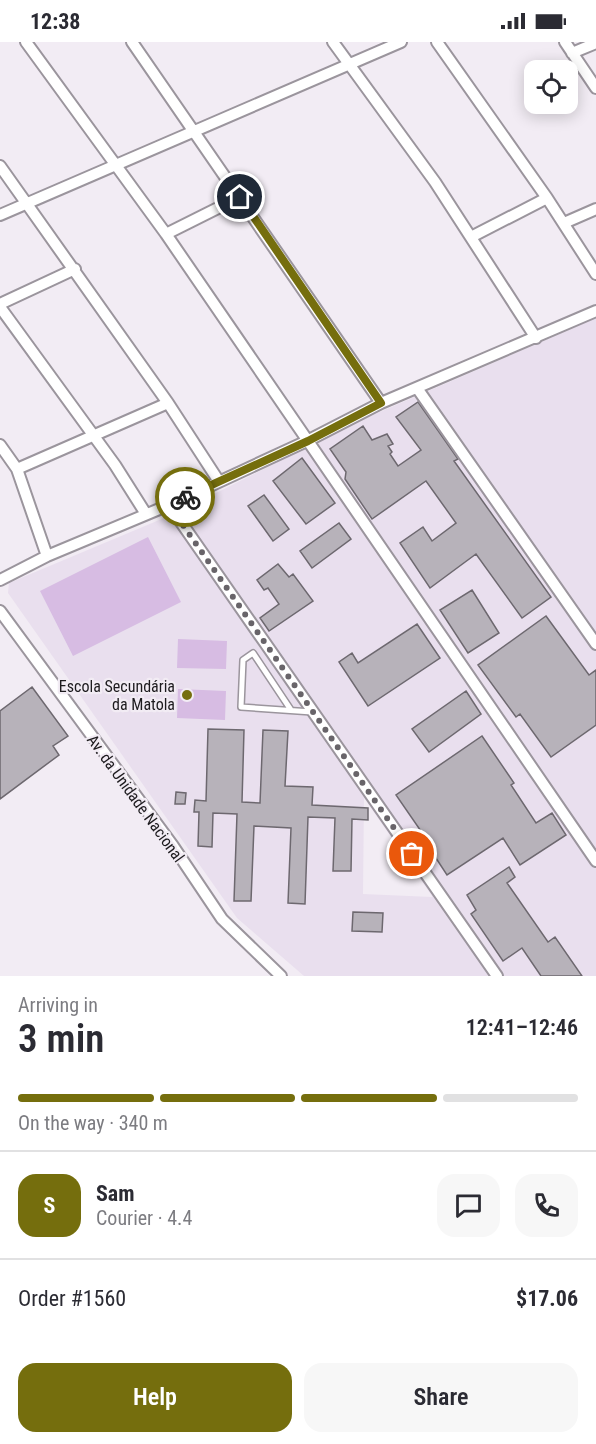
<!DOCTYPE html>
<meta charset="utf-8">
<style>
:root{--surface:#fff;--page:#f7f7f7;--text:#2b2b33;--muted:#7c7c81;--line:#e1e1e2;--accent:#756e0d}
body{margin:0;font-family:"Roboto Condensed",sans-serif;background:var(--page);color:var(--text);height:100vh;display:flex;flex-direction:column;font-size:22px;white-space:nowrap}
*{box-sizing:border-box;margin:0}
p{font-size:20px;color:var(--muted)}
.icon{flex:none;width:33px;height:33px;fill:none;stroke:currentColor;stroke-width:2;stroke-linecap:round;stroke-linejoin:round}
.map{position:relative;height:934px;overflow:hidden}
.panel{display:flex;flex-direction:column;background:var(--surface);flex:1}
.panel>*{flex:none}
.tools{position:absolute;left:524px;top:18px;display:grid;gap:12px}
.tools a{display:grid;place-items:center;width:54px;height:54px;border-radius:12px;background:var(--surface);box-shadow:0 3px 15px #0003;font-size:30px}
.pin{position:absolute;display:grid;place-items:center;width:51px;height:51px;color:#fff;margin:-26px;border:3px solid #fff;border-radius:50%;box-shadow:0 2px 6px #0007}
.courier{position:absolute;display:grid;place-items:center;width:60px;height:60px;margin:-30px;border:4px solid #756e0d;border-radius:50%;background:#fff;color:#222;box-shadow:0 2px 8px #0007}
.headline em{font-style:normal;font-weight:600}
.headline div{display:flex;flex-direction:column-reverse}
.headline{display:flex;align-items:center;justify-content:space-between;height:102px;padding:0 18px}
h1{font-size:39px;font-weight:600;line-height:45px}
.bar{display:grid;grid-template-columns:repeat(4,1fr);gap:9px 6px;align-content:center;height:72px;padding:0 18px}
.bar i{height:8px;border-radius:4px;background:var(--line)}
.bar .current{background:var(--accent)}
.bar p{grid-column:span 4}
.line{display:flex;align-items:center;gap:15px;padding:0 18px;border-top:2px solid var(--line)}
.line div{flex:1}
.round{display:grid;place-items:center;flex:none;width:63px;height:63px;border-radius:18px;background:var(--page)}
.button{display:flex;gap:12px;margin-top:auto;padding:12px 18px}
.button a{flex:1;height:69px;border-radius:18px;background:var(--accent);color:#fff;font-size:24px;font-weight:600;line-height:69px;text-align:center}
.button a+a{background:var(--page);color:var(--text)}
.status{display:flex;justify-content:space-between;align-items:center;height:42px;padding:0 30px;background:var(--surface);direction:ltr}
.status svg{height:16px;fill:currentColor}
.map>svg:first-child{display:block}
</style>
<div class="status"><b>12:38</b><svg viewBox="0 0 49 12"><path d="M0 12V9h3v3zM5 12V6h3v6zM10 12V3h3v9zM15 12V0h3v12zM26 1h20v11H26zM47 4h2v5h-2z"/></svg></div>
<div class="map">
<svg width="596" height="934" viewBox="0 0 596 934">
<rect width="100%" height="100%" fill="#f2ecf4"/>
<path fill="#e9dfee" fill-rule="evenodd" d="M596 276V934H304L237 876 8 551 9 541 164 476 173 480 170 474 366 376ZM364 756 432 854V855L363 852Z"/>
<path fill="#d7bce3" d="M148 495 181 560 73 614 40 549Z
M178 597 227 599 226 627 177 626Z
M178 647 226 649 225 678 177 676Z"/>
<path fill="#b7b2ba" stroke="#6d686f" stroke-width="1.5" d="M418 360 458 417 454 419 551 555 522 576 476 512 430 546 400 501 423 485 432 499 456 481 426 439 372 477 345 437 346 430 330 407 363 384 372 398 387 392 393 402 388 404 392 410 390 412 398 424 421 408 396 375Z
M302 416 335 461 306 482 273 439Z
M264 453 289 487 273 499 248 464Z
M339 481 351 497 312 526 300 509Z
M278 522 289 535 293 532 313 559 269 589 260 576 279 562 268 546 264 548 257 538Z
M472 548 499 591 468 611 440 568Z
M546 574 589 633 596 628V683L551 715 520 672 516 675 478 623Z
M417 582 440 616 368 664 339 620 352 611 358 621Z
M32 645 68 694 53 704 59 713 0 757V669Z
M466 649 481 672 429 710 412 687Z
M208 687 244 688 242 760 260 761 263 688 288 689 285 744 313 745 312 763 368 766V778L352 777 351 829H333L335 776 308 775 305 862 288 861 291 786 254 784 251 859H234L237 772 213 771 212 805 198 804 199 770H194L195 758 206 759Z
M482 694 514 741 511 743 536 781 552 771 566 793 520 823 503 796 447 833 432 810 434 808 396 753Z
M176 750 186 751 185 762H175Z
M509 825 515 835 507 841 548 900 555 895 582 934H541L522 906 503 919 471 872 476 868 467 853Z
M353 870 383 871 382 890 352 889Z"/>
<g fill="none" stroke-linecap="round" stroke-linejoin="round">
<defs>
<path id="lane" d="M291 668 253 611 243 618 241 665 312 670"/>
<path id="street" d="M26 0 166 192 596 819
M132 0 381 361
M333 0 435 140 536 296
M437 0 547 156 596 232
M565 0 596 46
M572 11 596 1
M0 124 168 361 218 438
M0 173 401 0
M564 181 596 167
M166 192 240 155
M471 195 547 156
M0 262 75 227
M0 265 115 423 146 472
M417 346 596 602
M0 403 17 427 47 514
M17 427 168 361
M169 463 497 934
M0 538 47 514 169 463 307 399 381 361 596 269
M0 569 173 804 222 877 281 934"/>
</defs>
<use href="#lane" stroke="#9b959d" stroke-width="8"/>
<use href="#street" stroke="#9b959d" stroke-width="14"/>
<use href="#lane" stroke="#fff" stroke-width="5"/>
<use href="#street" stroke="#fff" stroke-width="10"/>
</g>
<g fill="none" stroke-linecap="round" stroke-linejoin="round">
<path stroke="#686469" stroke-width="6" stroke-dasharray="0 10.8" d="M185 455 169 463 412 812"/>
<path stroke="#756e0d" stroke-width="8" d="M185 455 308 399 381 361 240 155"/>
</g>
<circle fill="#756e0d" stroke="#f2ecf4" stroke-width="2" cx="187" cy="653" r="6"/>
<g text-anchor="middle" stroke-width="4.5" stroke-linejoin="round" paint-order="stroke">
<g font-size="16" fill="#1d1b1e" stroke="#f2ecf4" text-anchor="end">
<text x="175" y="650">Escola Secundária<tspan x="175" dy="18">da Matola</tspan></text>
</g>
<g font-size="16" fill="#1d1b1e" stroke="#f2ecf4">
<text transform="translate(136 756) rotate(54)" y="6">Av. da Unidade Nacional</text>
</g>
</g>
</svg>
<div class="tools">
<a><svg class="icon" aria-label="locate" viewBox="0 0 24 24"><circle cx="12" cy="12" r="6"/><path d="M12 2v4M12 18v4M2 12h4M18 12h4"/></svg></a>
</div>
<div class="pin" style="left:412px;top:812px;background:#ea580c"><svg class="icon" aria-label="bag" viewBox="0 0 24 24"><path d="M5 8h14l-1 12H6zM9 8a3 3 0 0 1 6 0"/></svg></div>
<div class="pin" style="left:240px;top:155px;background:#1f2937"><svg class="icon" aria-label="home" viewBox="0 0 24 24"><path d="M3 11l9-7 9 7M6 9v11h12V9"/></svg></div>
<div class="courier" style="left:185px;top:455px"><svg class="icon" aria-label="bike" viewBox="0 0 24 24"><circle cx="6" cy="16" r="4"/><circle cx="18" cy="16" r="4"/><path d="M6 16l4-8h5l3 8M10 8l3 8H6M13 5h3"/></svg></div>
</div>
<section class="panel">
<div class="headline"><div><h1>3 min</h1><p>Arriving in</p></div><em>12:41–12:46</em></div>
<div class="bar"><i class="current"></i><i class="current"></i><i class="current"></i><i></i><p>On the way · 340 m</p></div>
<div class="line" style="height:108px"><b class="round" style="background:var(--accent);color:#fff">S</b><div><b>Sam</b><p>Courier · 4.4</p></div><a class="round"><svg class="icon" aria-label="chat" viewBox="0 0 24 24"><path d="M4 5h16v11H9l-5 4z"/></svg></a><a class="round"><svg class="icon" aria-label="phone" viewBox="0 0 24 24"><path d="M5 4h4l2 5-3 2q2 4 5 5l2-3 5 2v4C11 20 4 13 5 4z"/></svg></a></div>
<div class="line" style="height:78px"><div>Order #1560</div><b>$17.06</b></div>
<div class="button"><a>Help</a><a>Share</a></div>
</section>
